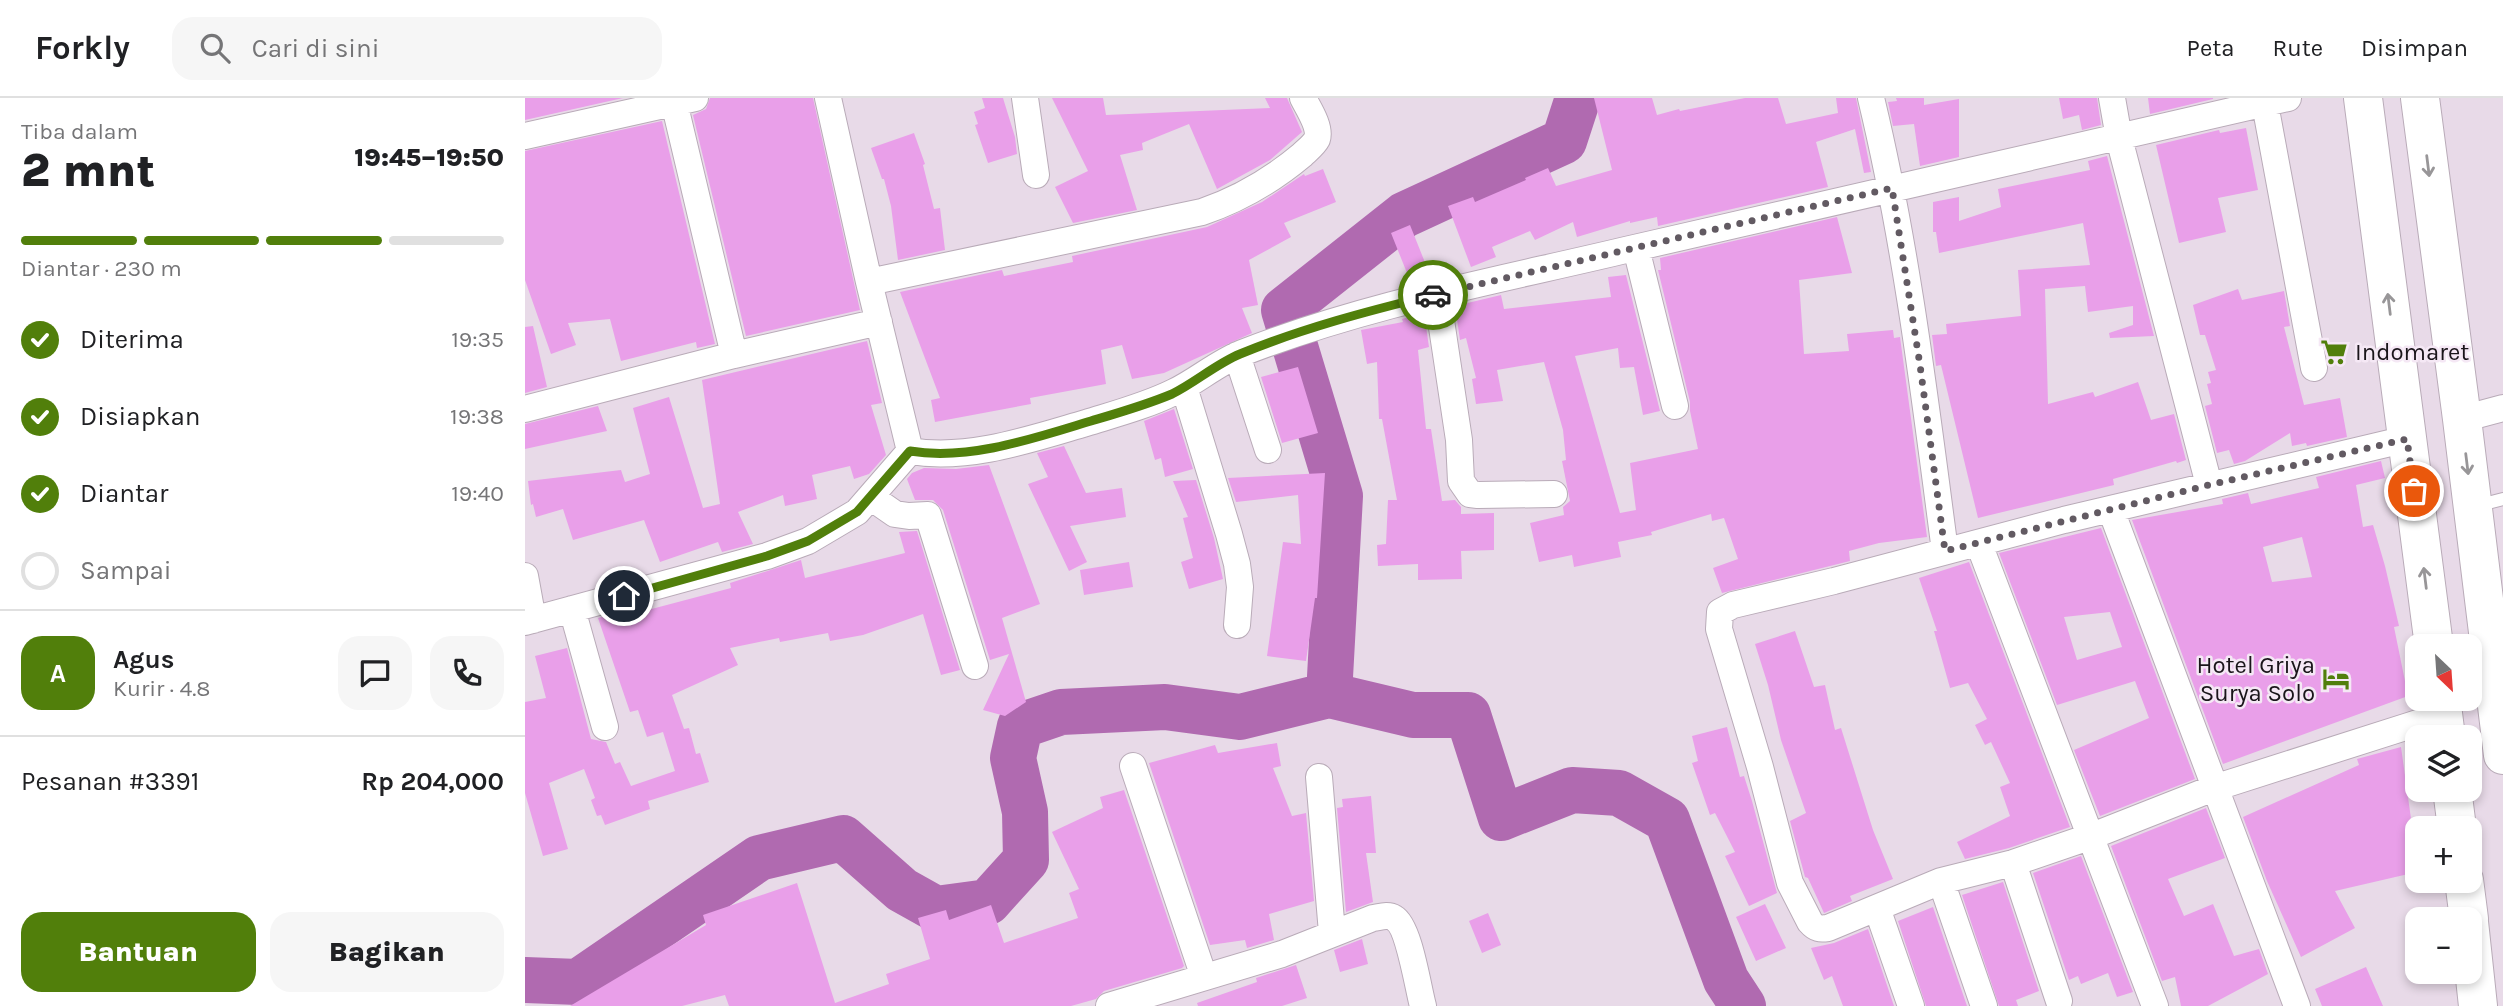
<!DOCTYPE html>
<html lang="id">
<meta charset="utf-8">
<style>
:root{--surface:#fff;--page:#f6f6f6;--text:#202124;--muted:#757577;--line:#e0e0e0;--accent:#517f0b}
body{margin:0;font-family:Karla,sans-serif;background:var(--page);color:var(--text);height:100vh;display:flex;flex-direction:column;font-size:26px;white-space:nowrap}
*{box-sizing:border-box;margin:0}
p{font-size:23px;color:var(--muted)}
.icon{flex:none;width:38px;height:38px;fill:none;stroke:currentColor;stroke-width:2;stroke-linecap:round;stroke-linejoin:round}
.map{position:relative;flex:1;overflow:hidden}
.sheet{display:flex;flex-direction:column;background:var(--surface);width:525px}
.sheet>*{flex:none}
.needle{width:46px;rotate:155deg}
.tools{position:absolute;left:1880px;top:536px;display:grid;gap:14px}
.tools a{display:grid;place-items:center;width:77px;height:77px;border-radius:14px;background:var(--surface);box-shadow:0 4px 10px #0003;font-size:35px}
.pin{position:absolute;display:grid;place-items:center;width:60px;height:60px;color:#fff;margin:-30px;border:4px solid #fff;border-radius:50%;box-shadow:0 2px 7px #0007}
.courier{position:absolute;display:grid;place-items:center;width:70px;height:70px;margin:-35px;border:5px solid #517f0b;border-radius:50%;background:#fff;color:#222;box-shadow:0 2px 9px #0007}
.overview em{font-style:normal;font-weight:800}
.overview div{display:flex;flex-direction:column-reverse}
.overview{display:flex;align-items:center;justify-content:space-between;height:119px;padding:0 21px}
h1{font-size:46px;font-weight:800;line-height:52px}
.bar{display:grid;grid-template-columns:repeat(4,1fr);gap:10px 7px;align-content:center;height:84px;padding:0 21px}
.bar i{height:9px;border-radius:5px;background:var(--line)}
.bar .current{background:var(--accent)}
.bar p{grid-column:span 4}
.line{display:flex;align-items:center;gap:18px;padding:0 21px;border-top:2px solid var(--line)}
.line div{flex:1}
.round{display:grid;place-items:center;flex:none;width:74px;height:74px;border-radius:21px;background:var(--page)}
ol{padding:0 21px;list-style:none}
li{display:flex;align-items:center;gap:21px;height:77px}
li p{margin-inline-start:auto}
li .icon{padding:7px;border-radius:50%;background:var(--accent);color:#fff;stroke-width:4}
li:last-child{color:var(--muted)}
li i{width:38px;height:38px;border:4px solid var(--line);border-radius:50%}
.action{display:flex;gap:14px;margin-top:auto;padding:14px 21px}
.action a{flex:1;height:80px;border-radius:21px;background:var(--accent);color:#fff;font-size:28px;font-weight:800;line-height:80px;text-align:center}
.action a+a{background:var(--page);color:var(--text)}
header{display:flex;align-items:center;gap:42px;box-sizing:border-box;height:98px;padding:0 35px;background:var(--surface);border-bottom:2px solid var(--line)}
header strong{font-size:33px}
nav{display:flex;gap:38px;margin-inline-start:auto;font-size:24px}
.search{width:490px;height:63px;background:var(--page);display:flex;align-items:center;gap:18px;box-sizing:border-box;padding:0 24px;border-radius:21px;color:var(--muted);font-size:26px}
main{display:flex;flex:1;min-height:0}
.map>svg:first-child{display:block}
</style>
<header>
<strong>Forkly</strong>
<div class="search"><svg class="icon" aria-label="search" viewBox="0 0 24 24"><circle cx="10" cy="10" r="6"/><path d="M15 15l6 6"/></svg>Cari di sini</div>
<nav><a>Peta</a><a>Rute</a><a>Disimpan</a></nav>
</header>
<main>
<section class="sheet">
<div class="overview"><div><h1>2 mnt</h1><p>Tiba dalam</p></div><em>19:45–19:50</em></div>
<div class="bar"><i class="current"></i><i class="current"></i><i class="current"></i><i></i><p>Diantar · 230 m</p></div>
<ol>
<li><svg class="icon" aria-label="check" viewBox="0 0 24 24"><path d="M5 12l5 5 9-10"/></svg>Diterima<p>19:35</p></li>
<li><svg class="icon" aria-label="check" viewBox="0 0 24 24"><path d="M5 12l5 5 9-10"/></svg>Disiapkan<p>19:38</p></li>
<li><svg class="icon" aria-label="check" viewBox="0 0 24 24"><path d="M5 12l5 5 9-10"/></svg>Diantar<p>19:40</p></li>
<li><i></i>Sampai</li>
</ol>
<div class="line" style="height:126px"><b class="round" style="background:var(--accent);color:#fff">A</b><div><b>Agus</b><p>Kurir · 4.8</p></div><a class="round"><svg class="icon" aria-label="chat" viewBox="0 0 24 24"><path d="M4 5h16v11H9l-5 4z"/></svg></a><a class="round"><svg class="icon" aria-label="phone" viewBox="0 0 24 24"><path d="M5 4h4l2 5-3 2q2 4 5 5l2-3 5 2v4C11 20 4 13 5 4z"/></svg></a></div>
<div class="line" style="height:91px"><div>Pesanan #3391</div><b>Rp 204,000</b></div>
<div class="action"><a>Bantuan</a><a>Bagikan</a></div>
</section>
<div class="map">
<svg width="1978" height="908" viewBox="0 0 1978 908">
<rect width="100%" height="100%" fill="#e8dae8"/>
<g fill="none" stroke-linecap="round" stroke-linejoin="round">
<path stroke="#b06ab0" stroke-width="46" d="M804 597 815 398 759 212 879 117 1039 43 1053 0
M0 882 53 884 234 760 318 740 377 792 411 811 463 804 501 762 500 714 488 660 495 628 536 614 640 609 715 619 804 597 888 617H943L976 720 1047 692 1094 695 1142 722 1201 882 1218 908"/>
</g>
<path fill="#e99fe9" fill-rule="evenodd" d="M0 0H98L0 22Z
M185 0H288L335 212 221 238 168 17 181 11Z
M457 0H478L490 39 492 56 463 65 450 27 453 26 449 14 460 10Z
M527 0H578L581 17 745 10 740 0H762L777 34 745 62 692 91 664 26 617 45 618 52 595 57 612 112 548 125 530 89 563 73Z
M1069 0H1127L1132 17 1154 11 1155 13 1220 0H1253L1261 26 1313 15 1311 0H1331L1346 74 1339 75 1330 31 1291 44 1303 89 1133 128 1132 119 1105 125V123L1052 139 1048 124 1010 142 1005 133 967 149 971 159 946 169 923 108 948 99 950 104 1001 82 1000 80 1023 70 1031 88 1087 72Z
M1371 0H1399V7L1434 1V59L1395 68 1389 26 1368 28 1363 4 1372 3Z
M1534 0H1572L1576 27 1557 32 1554 17 1538 21Z
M1623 0H1688V1L1625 16Z
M137 23 190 246 172 250 171 244 96 263 85 221 43 225 51 247 26 256 0 182V53Z
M1721 30 1733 92 1693 100 1701 134 1654 145 1631 47 1694 32 1695 35Z
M389 35 400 66 398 67 409 111 415 110 420 152 373 162 366 108 359 81H357L346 50Z
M1582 58 1629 238 1585 240 1584 235 1608 227V208L1563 214 1560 188 1520 191 1523 306 1568 294 1570 299 1613 284 1626 322 1649 316 1661 362 1652 365 1651 363 1588 381 1589 387 1453 420 1416 267 1411 268 1407 237 1422 236 1421 226 1496 218 1493 172 1565 167 1558 125 1414 155 1411 134H1408V104L1434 99V123L1476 109 1473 91 1565 72 1563 63Z
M798 71 811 104 759 125 766 139 724 162 733 207 717 210 727 235 639 275 607 281 597 247 576 252 581 286 505 300 506 306 410 324 406 302 415 300 375 194 477 172 479 178 548 164 547 158 682 129 737 104 779 76 780 78Z
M1312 119 1327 175 1274 182 1279 256 1324 253 1322 236 1368 232 1369 240 1375 239 1402 439 1354 445 1324 453 1325 463 1197 495 1188 470 1213 461 1199 420 1187 423 1186 416 1126 434 1127 437 1093 444 1096 459 1049 469 1047 457 1014 464 1005 425 1039 417 1038 409 1045 403 1037 363 1041 362 1038 332 1019 264 972 272 978 303 951 306 947 281 951 280 941 240 935 242 930 208 976 197 979 211 1086 199 1083 179 1101 177 1135 313 1118 317 1109 269 1095 270 1093 250 1050 258 1095 415 1111 412 1105 365 1173 351 1165 313V304L1133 172H1136L1135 160Z
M885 127 903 172 884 180 866 135Z
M1713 191 1717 202 1759 193 1765 228 1759 229 1779 307 1815 300 1822 339 1782 348 1781 345 1767 348 1765 335 1720 363 1709 366 1704 352 1692 355 1680 308 1687 306 1682 286 1686 285 1683 274 1691 272 1680 237H1675L1668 207Z
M899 215 904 249 893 252 901 331H906L917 403 930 402 936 409V416L969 415V452L936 453 937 481 893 482V466L853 468 852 447 861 446 863 402H872L857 321H854L852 264 842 266 836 232 878 224 877 221Z
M8 228 22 289 0 295V229Z
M342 243 357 305 346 307 361 357 344 376 329 381 325 368 287 377 292 401 260 408 258 397 213 414 228 446 197 454 193 444 135 464 119 422 48 442 38 411 11 419 8 406 6 407 3 383 96 372 100 384 125 376 108 310 144 299 178 410 195 406 177 282Z
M773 269 793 335 757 345 736 279Z
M73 308 82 333 0 351V326Z
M649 311 668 371 640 379 636 360 630 362 619 323Z
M539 348 561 395 597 390 601 419 545 428 562 464 544 473 503 386 523 379 512 355Z
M1856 363 1860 380 1831 387 1838 429 1848 427 1860 468 1874 528 1869 529 1883 598 1698 666 1607 422 1698 406 1697 401 1723 395 1726 406 1794 390 1791 379ZM1777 439 1787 479 1747 484 1738 449Z
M464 367 515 506 477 520 501 604 480 618 458 612 484 556 465 562 418 412 408 402H390L382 381 387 375 399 370 431 371Z
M800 375 792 500H790L781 563 742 558 758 444 776 446 773 397 711 404 703 380Z
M671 382 689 440 698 481 664 491 656 464 668 460 658 420 663 419 648 383Z
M1576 430 1670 681 1575 718 1549 652 1624 620 1610 583 1532 607 1474 455ZM1585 514 1597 549 1552 562 1539 519Z
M392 433 435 572 416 577 398 516 338 537 305 543 303 535 255 544 254 540 205 550 213 567 147 597 159 631 164 630 171 656 175 655 184 684 123 703 125 711 80 727 76 717 72 718 66 702 70 700 59 671 24 685 43 751 18 758 0 695V604L21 600 10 558 42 550 66 641 81 644 90 666 95 664 106 688 150 673 138 634 122 639 113 612 105 614 73 520 118 508 119 513 206 490 205 485 276 462 280 480 380 455 374 434Z
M604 464 608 489 559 497 555 472Z
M1444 464 1545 729 1484 750 1440 761 1432 744 1485 718 1475 689 1485 685 1466 644 1460 647 1450 627 1462 621 1443 585 1425 590 1409 533H1412L1394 480Z
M1270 533 1289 589 1300 587 1310 632 1316 630 1348 732 1368 781 1325 798 1327 803 1299 815 1283 780 1280 779 1265 723 1281 715 1256 642 1243 587 1230 546Z
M1202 629 1215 679 1219 678 1227 703 1252 795 1224 808 1200 758 1210 754 1190 715 1185 717 1167 665 1173 663 1167 638Z
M752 645 756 668 748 670 767 718 781 715 789 803 744 816 749 842 722 850 720 842 685 847 624 665 690 647 693 655Z
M1876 649 1888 735 1892 746V774L1810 793 1830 830 1776 859 1742 783 1718 719 1834 667 1832 661Z
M599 692 659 868 657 870 579 893 571 901 546 908H204L200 897 157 908H45L181 827 178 817 272 785 310 905 364 886 361 876 405 861 393 820 421 812 424 822 466 807 479 845 553 820 544 795 554 791 527 734 578 710 575 699Z
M846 698 851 755H841L848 804 821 814 812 710 818 709 817 701Z
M1681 710 1700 760 1643 781 1659 818 1688 806 1709 858 1734 851 1743 876 1683 908H1656L1650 879 1637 883 1586 748Z
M1556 758 1608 894 1592 899 1583 875 1556 886 1553 878 1544 882 1508 775Z
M1478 784 1514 893 1491 902 1493 908H1474L1437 797Z
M1240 806 1261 850 1231 863 1211 819Z
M1408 809 1442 908H1401L1373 823Z
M963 815 976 847 957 855 944 823Z
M1343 831 1369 908H1318L1307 878 1299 882 1286 850 1309 845Z
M837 841 843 866 815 874 809 852Z
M771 867 782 900 757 908H673L672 905 732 884 731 880Z
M1841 869 1858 908H1797L1790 891Z"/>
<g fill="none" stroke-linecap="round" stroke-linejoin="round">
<defs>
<path id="lane" d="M1951 408 1978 401"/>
<path id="street" d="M303 0 344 184 385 353
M500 0 511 77
M1346 0C1382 149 1400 302 1420 453
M1587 0 1594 40 1684 387
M149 4 209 257
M1740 6 1789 270
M0 38 170 0
M1111 150 1150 308
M344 184 677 114C715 101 746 83 777 57 781 53 789 47 792 41 796 29 783 10 778 0
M912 196 934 342 936 383 945 396 953 397 1029 396
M712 257 743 352
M659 289 704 436 712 466 715 489 712 527
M0 311 209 257 354 224
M1937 321 1978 310
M1882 341 1539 422 1309 483 1208 507 1195 514 1194 531 1235 669 1265 785 1285 824C1291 831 1295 831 1303 830L1416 783 1488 765 1567 738 1689 690 1918 617
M347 400 370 416 384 418 403 417 450 568
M1586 412 1772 908
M1454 446 1630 908
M0 478 8 522
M47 511 80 629
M0 524 242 458 283 443 332 414 385 353C443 363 506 341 561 325 590 316 621 308 649 294 672 283 692 265 717 255 842 206 975 182 1105 151 1324 99 1544 52 1763 0
M608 668 679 879
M794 679 807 835
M1488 765 1534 903
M1416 783 1459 908
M1352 810 1386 908
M584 908 757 856 848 820C855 819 863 816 869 820 884 828 893 890 898 908"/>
<path id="primary" d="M1838 0 1909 548
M1895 0 1937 321 1978 657
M1916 600 1921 639
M1927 691 1932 730
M1939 782 1944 821
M1944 824 1953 908"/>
</defs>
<use href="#lane" stroke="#b9abb8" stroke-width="14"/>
<use href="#street" stroke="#b9abb8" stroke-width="28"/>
<use href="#primary" stroke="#b9abb8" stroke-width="40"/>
<use href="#lane" stroke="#fff" stroke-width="12"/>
<use href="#street" stroke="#fff" stroke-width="26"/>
<use href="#primary" stroke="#fff" stroke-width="38"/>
</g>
<defs><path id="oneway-shaft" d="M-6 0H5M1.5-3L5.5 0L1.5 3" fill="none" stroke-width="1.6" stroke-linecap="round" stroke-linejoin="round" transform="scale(1.75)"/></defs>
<g stroke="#989698">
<use href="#oneway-shaft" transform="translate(1903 68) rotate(83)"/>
<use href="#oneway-shaft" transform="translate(1864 206) rotate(-97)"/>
<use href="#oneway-shaft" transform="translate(1942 366) rotate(83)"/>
<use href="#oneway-shaft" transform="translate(1900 480) rotate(-97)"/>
</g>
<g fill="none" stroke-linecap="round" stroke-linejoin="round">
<path stroke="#625a62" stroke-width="7" stroke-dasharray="0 12.6" d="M908 197 1367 90 1395 267 1420 453 1684 387 1882 341 1889 393"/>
<path stroke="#517f0b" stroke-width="9" d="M99 498 242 458 283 443 332 414 385 353C444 363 510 340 566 323 593 315 621 307 647 296 671 284 691 266 715 256 778 230 843 213 908 197"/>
</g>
<defs>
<symbol id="supermarket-bare" viewBox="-9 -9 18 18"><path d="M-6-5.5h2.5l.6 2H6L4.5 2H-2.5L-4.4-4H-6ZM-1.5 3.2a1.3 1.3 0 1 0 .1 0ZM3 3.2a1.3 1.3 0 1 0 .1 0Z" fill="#517f0b" stroke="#f5e8f5" stroke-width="2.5" paint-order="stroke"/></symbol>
<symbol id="hotel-bare" viewBox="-9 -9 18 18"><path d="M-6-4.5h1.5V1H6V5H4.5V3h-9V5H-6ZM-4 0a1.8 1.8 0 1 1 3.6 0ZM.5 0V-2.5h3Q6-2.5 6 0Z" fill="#517f0b" stroke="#f5e8f5" stroke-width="2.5" paint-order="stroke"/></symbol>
</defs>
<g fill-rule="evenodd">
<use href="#supermarket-bare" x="1790" y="235" width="38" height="38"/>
<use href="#hotel-bare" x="1792" y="562" width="38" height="38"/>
</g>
<g text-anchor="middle" stroke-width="5" stroke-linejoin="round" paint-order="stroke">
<g font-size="24" fill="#1a151a" stroke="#f5e8f5" text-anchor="start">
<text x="1830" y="262">Indomaret</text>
<text x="1790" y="575" text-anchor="end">Hotel Griya<tspan x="1790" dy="28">Surya Solo</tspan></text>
</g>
</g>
</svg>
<div class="tools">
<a><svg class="needle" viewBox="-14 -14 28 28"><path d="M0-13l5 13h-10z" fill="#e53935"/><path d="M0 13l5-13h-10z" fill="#757577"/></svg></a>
<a><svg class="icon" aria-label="layers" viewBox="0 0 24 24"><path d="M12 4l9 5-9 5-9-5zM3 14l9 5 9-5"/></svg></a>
<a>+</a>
<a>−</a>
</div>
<div class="pin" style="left:1889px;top:393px;background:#ea580c"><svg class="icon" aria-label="bag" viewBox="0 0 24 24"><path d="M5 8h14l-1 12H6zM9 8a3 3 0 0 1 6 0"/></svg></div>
<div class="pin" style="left:99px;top:498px;background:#1f2937"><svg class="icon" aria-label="home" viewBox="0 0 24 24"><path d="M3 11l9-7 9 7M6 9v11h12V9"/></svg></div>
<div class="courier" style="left:908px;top:197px"><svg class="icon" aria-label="car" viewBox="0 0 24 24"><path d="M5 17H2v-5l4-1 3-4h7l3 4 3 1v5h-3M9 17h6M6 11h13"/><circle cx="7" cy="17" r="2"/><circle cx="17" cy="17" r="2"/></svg></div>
</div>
</main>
